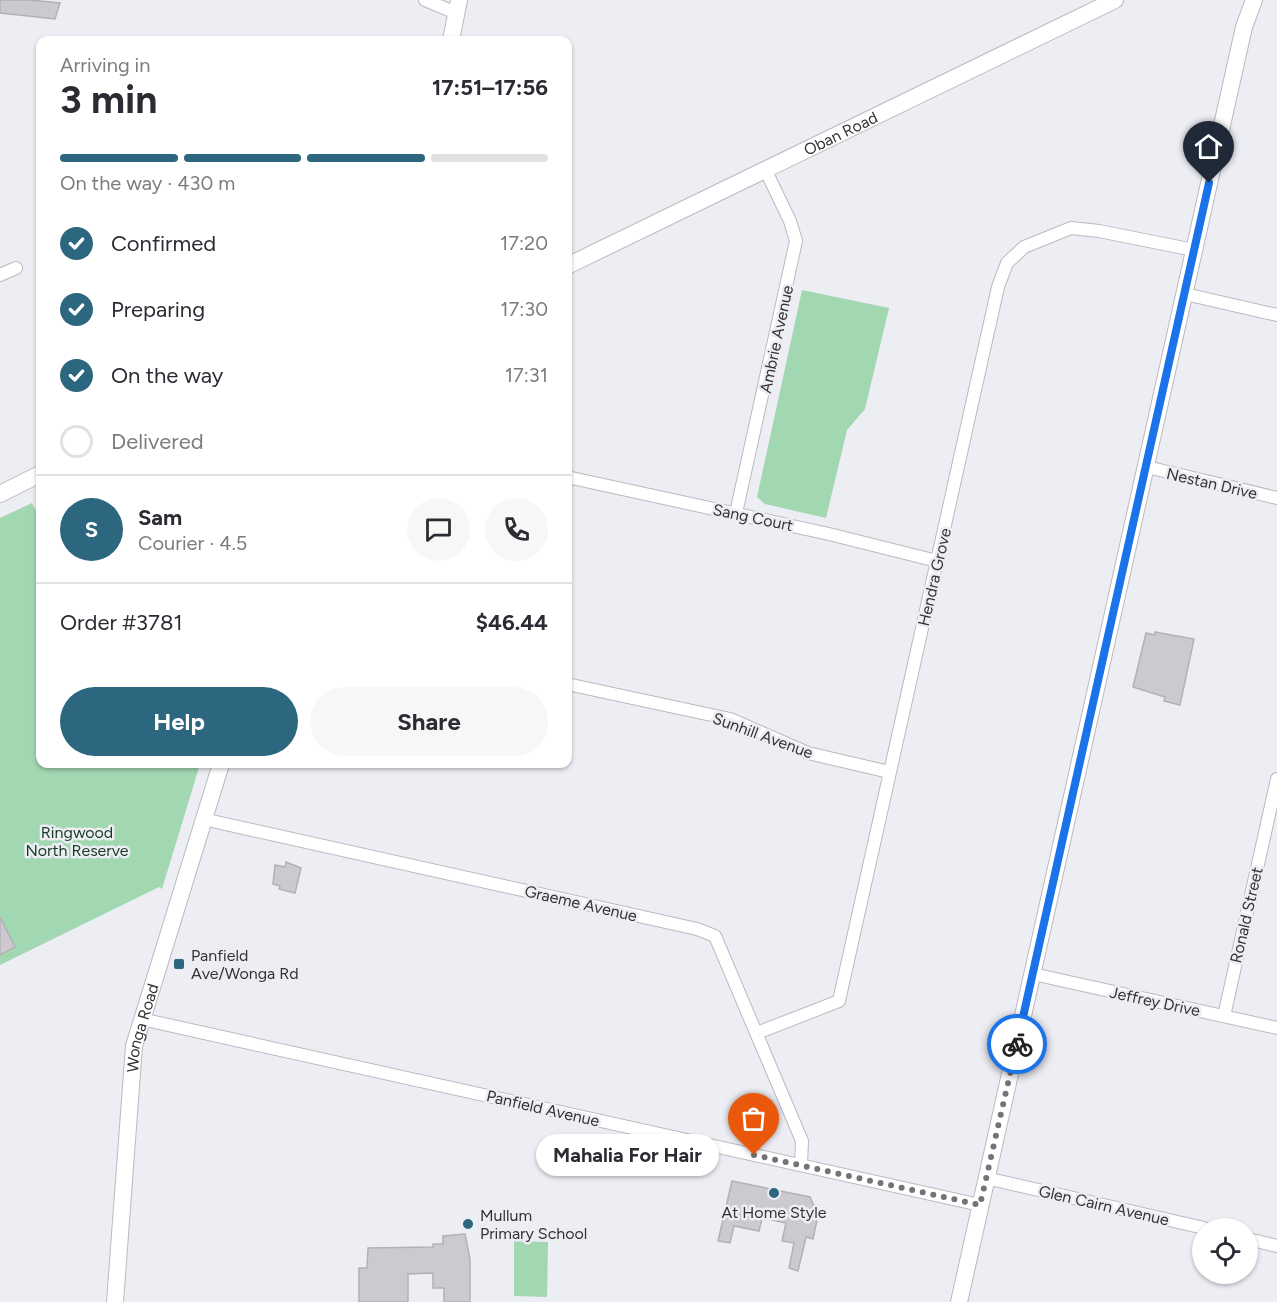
<!DOCTYPE html>
<meta charset="utf-8">
<style>
:root{--surface:#fff;--page:#f7f7f7;--text:#2b2b33;--muted:#7c7c81;--line:#e1e1e2;--accent:#2c667f}
body{margin:0;font-family:Figtree,sans-serif;background:var(--page);color:var(--text);height:100vh;display:flex;flex-direction:column;font-size:22px;white-space:nowrap}
*{box-sizing:border-box;margin:0}
p{font-size:20px;color:var(--muted)}
.icon{flex:none;width:33px;height:33px;fill:none;stroke:currentColor;stroke-width:2;stroke-linecap:round;stroke-linejoin:round}
.map{position:relative;flex:1;overflow:hidden}
.sheet{position:absolute;left:36px;top:36px;width:536px;height:732px;display:flex;flex-direction:column;background:var(--surface);border-radius:12px;box-shadow:0 2px 4px #0004}
.sheet>*{flex:none}
.tools{position:absolute;left:1192px;top:1218px;display:grid;gap:12px}
.tools a{display:grid;place-items:center;width:66px;height:66px;border-radius:50%;background:var(--surface);box-shadow:0 2px 4px #0004;font-size:30px}
.pin{position:absolute;display:grid;place-items:center;width:51px;height:51px;color:#fff;margin:-62px -26px;border-radius:50% 50% 50% 0;rotate:-45deg;box-shadow:0 0 6px #0007}
.pin .icon{rotate:45deg}
.courier{position:absolute;display:grid;place-items:center;width:60px;height:60px;margin:-30px;border:4px solid #1a73e8;border-radius:50%;background:#fff;color:#222;box-shadow:0 2px 8px #0007}
.bubble{position:absolute;height:42px;border-radius:21px;background:var(--surface);box-shadow:0 2px 4px #0004;font-size:20px;font-weight:700;line-height:42px;text-align:center}
.headline em{font-style:normal;font-weight:700}
.headline div{display:flex;flex-direction:column-reverse}
.headline{display:flex;align-items:center;justify-content:space-between;height:102px;padding:0 24px}
h1{font-size:39px;font-weight:700;line-height:45px}
.bar{display:grid;grid-template-columns:repeat(4,1fr);gap:9px 6px;align-content:center;height:72px;padding:0 24px}
.bar i{height:8px;border-radius:4px;background:var(--line)}
.bar .active{background:var(--accent)}
.bar p{grid-column:span 4}
.line{display:flex;align-items:center;gap:15px;padding:0 24px;border-top:2px solid var(--line)}
.line div{flex:1}
.round{display:grid;place-items:center;flex:none;width:63px;height:63px;border-radius:32px;background:var(--page)}
ol{padding:0 24px;list-style:none}
li{display:flex;align-items:center;gap:18px;height:66px}
li p{margin-inline-start:auto}
li .icon{padding:6px;border-radius:50%;background:var(--accent);color:#fff;stroke-width:4}
li:last-child{color:var(--muted)}
li i{width:33px;height:33px;border:3px solid var(--line);border-radius:50%}
.primary-button{display:flex;gap:12px;margin-top:auto;padding:12px 24px}
.primary-button a{flex:1;height:69px;border-radius:36px;background:var(--accent);color:#fff;font-size:24px;font-weight:700;line-height:69px;text-align:center}
.primary-button a+a{background:var(--page);color:var(--text)}
.map>svg:first-child{display:block}
</style>
<div class="map">
<svg width="1277" height="1302" viewBox="0 0 1277 1302">
<rect width="100%" height="100%" fill="#ededf4"/>
<path fill="#a1d7b1" d="M802 290 889 308 865 409 847 430 826 518 765 504 757 497Z
M32 503 40 519V764H200L162 889 159 887 0 965V518Z
M514 1241 548 1242 547 1297 514 1296Z"/>
<path fill="#cccad0" stroke="#b2b1b7" stroke-width="1.5" d="M0 0H30L60 3 55 19 0 13Z
M1155 632 1194 639 1180 705 1164 701 1165 697 1133 687 1146 633 1155 635Z
M286 862 301 868 295 893 279 889 280 886 273 884 275 865 285 867Z
M0 917 15 947 0 955Z
M732 1181 810 1197 818 1215 813 1239 806 1237 798 1271 789 1268 794 1243 782 1241 786 1223 762 1218 759 1231 734 1226 730 1243 718 1241Z
M465 1234 470 1259V1302H444V1288H433V1273L408 1274V1302H359V1268H367L368 1248 433 1247V1244H443V1236Z"/>
<g fill="none" stroke-linecap="round" stroke-linejoin="round">
<defs>
<path id="street" d="M425 0 456 13
M0 275 16 268
M1185 294 1277 315
M1147 467 1277 498
M567 477 829 534 937 561
M736 513 796 241 790 221 765 169
M567 684 730 719 808 753 889 772
M203 819 697 929 715 936 802 1141 801 1165
M1033 974 1277 1028
M1224 1016 1277 779
M141 1019 980 1205
M757 1033 839 1001 998 287 1007 263 1024 247 1071 228 1099 231 1194 250
M986 1178 1204 1228
M1248 1239 1277 1246"/>
<g id="secondary">
<path d="M451 40 459 0"/>
<path id="s1" d="M567 266 1115 0"/>
<path d="M0 494 40 474"/>
<path id="s2" d="M115 1302 134 1046 221 764"/>
<path d="M959 1302 1244 27 1254 0"/>
</g>
</defs>
<use href="#street" stroke="#babac1" stroke-width="14"/>
<use href="#secondary" stroke="#babac1" stroke-width="18"/>
<use href="#street" stroke="#fff" stroke-width="12"/>
<use href="#secondary" stroke="#fff" stroke-width="16"/>
</g>
<g fill="none" stroke-linecap="round" stroke-linejoin="round">
<path stroke="#747478" stroke-width="6" stroke-dasharray="0 10.8" d="M754 1155 980 1205 1017 1044"/>
<path stroke="#1a73e8" stroke-width="8" d="M1017 1044 1209 183"/>
</g>
<g fill="#2c667f" stroke="#ededf4" stroke-width="2">
<rect x="173" y="958" width="12" height="12" rx="3"/>
<circle cx="774" cy="1193" r="6"/>
<circle cx="468" cy="1224" r="6"/>
</g>
<g text-anchor="middle" stroke-width="5" stroke-linejoin="round" paint-order="stroke">
<g font-size="16" fill="#333335" stroke="#ededf4">
<text dy="6" stroke="none"><textPath href="#s1" startOffset="304">Oban Road</textPath></text>
<text transform="translate(776 339) rotate(-78)" y="6">Ambrie Avenue</text>
<text transform="translate(1212 483) rotate(13)" y="6">Nestan Drive</text>
<text transform="translate(753 517) rotate(12)" y="6">Sang Court</text>
<text transform="translate(934 577) rotate(-77)" y="6">Hendra Grove</text>
<text transform="translate(763 735) rotate(20)" y="6">Sunhill Avenue</text>
<text transform="translate(581 903) rotate(13)" y="6">Graeme Avenue</text>
<text transform="translate(1246 915) rotate(-77)" y="6">Ronald Street</text>
<text transform="translate(1155 1001) rotate(12)" y="6">Jeffrey Drive</text>
<text dy="6" stroke="none"><textPath href="#s2" startOffset="276">Wonga Road</textPath></text>
<text transform="translate(543 1108) rotate(13)" y="6">Panfield Avenue</text>
<text transform="translate(1104 1205) rotate(13)" y="6">Glen Cairn Avenue</text>
</g>
<g font-size="16" fill="#163b24" stroke="#ededf4">
<text x="77" y="838">Ringwood<tspan x="77" dy="18">North Reserve</tspan></text>
</g>
<g font-size="16" fill="#333335" stroke="#ededf4" text-anchor="start">
<text x="191" y="961">Panfield<tspan x="191" dy="18">Ave/Wonga Rd</tspan></text>
<text x="774" y="1218" text-anchor="middle">At Home Style</text>
<text x="480" y="1221">Mullum<tspan x="480" dy="18">Primary School</tspan></text>
</g>
</g>
</svg>
<div class="tools">
<a><svg class="icon" aria-label="locate" viewBox="0 0 24 24"><circle cx="12" cy="12" r="6"/><path d="M12 2v4M12 18v4M2 12h4M18 12h4"/></svg></a>
</div>
<div class="pin" style="left:754px;top:1155px;background:#ea580c"><svg class="icon" aria-label="bag" viewBox="0 0 24 24"><path d="M5 8h14l-1 12H6zM9 8a3 3 0 0 1 6 0"/></svg></div>
<div class="pin" style="left:1209px;top:183px;background:#1f2937"><svg class="icon" aria-label="home" viewBox="0 0 24 24"><path d="M3 11l9-7 9 7M6 9v11h12V9"/></svg></div>
<div class="courier" style="left:1017px;top:1044px"><svg class="icon" aria-label="bike" viewBox="0 0 24 24"><circle cx="6" cy="16" r="4"/><circle cx="18" cy="16" r="4"/><path d="M6 16l4-8h5l3 8M10 8l3 8H6M13 5h3"/></svg></div>
<div class="bubble" style="left:536px;top:1134px;width:183px">Mahalia For Hair</div>
<section class="sheet">
<div class="headline"><div><h1>3 min</h1><p>Arriving in</p></div><em>17:51–17:56</em></div>
<div class="bar"><i class="active"></i><i class="active"></i><i class="active"></i><i></i><p>On the way · 430 m</p></div>
<ol>
<li><svg class="icon" aria-label="check" viewBox="0 0 24 24"><path d="M5 12l5 5 9-10"/></svg>Confirmed<p>17:20</p></li>
<li><svg class="icon" aria-label="check" viewBox="0 0 24 24"><path d="M5 12l5 5 9-10"/></svg>Preparing<p>17:30</p></li>
<li><svg class="icon" aria-label="check" viewBox="0 0 24 24"><path d="M5 12l5 5 9-10"/></svg>On the way<p>17:31</p></li>
<li><i></i>Delivered</li>
</ol>
<div class="line" style="height:108px"><b class="round" style="background:var(--accent);color:#fff">S</b><div><b>Sam</b><p>Courier · 4.5</p></div><a class="round"><svg class="icon" aria-label="chat" viewBox="0 0 24 24"><path d="M4 5h16v11H9l-5 4z"/></svg></a><a class="round"><svg class="icon" aria-label="phone" viewBox="0 0 24 24"><path d="M5 4h4l2 5-3 2q2 4 5 5l2-3 5 2v4C11 20 4 13 5 4z"/></svg></a></div>
<div class="line" style="height:78px"><div>Order #3781</div><b>$46.44</b></div>
<div class="primary-button"><a>Help</a><a>Share</a></div>
</section>
</div>
